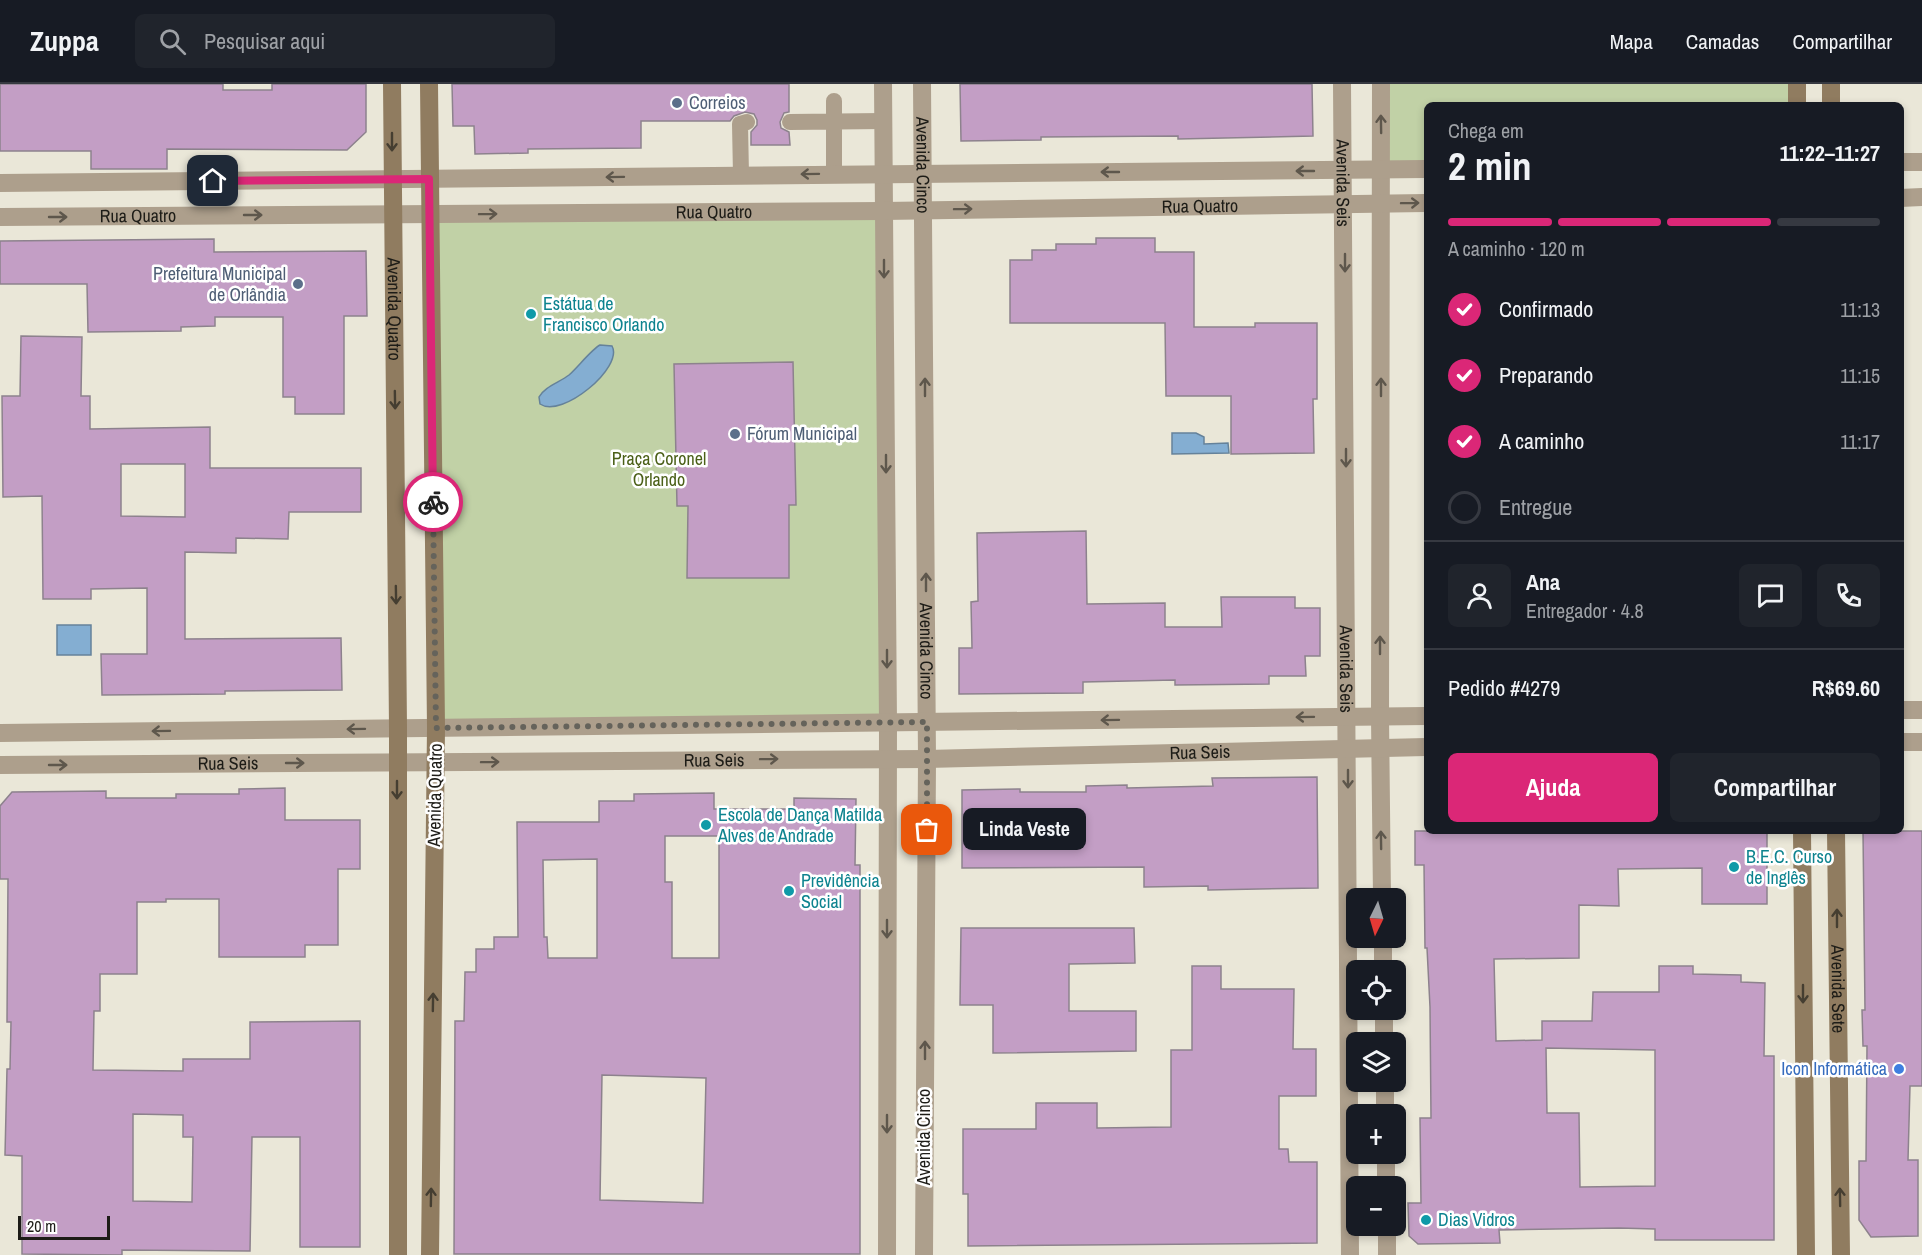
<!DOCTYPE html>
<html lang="pt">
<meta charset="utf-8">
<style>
:root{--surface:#171b24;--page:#20242c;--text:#f1f3f6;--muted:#9ea1a6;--line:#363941;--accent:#db2777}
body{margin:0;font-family:"Archivo Narrow",sans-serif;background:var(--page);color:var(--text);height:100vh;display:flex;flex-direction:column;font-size:22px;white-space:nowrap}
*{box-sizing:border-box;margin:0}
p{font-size:20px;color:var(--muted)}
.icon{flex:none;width:33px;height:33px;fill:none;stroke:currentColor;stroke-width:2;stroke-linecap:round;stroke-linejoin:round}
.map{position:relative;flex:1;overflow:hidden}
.sheet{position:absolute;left:1424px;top:18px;width:480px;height:732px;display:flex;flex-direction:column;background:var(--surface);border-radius:9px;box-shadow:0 3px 9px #0003}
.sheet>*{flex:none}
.needle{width:39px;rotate:185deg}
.buttons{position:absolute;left:1346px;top:804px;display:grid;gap:12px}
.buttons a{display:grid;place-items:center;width:60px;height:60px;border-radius:9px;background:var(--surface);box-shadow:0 3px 9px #0003;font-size:30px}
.scale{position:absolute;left:18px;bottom:15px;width:92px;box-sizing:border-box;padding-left:6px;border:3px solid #1d1c17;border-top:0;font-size:16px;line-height:21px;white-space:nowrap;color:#1d1c17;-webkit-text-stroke:4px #fff;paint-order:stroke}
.pin{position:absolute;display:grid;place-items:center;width:51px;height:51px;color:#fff;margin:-26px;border-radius:12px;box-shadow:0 3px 9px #0006}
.courier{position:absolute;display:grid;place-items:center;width:60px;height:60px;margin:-30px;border:4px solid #db2777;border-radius:50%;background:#fff;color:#222;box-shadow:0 2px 8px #0007}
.bubble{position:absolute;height:42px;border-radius:9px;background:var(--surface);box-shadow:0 3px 9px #0003;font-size:20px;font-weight:700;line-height:42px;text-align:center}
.summary em{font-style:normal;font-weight:700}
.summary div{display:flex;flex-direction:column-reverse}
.summary{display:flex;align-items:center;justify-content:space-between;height:102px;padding:0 24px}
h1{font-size:39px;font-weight:700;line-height:45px}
.bar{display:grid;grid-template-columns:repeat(4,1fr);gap:9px 6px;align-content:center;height:72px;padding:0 24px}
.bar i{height:8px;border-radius:4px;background:var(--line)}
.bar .current{background:var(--accent)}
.bar p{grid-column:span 4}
.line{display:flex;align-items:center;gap:15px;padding:0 24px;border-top:2px solid var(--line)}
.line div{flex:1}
.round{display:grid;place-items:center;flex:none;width:63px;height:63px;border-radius:9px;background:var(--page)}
ol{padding:0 24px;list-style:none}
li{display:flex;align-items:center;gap:18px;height:66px}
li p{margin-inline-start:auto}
li .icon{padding:6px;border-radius:50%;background:var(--accent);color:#fff;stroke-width:4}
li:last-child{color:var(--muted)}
li i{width:33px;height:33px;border:3px solid var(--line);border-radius:50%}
.primary-button{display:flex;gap:12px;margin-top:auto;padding:12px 24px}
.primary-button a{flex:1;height:69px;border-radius:9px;background:var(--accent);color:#fff;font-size:24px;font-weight:700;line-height:69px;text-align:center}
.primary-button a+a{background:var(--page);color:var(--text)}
header{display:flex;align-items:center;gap:36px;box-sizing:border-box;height:84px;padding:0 30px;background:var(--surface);border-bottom:2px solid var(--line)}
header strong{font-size:28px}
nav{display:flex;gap:33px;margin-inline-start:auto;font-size:21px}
.search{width:420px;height:54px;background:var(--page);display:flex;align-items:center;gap:15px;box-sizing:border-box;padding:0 21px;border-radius:9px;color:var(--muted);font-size:22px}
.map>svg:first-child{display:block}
</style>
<header>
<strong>Zuppa</strong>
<div class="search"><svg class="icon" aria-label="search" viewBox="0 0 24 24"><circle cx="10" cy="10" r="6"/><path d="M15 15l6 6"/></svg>Pesquisar aqui</div>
<nav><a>Mapa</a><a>Camadas</a><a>Compartilhar</a></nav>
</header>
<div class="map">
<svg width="1922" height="1171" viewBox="0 0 1922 1171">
<rect width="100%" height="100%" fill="#eae7d8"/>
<path fill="#c1d1a6" d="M1381 0H1797V21H1426V85H1382Z
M884 126 888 639 436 644 430 131Z"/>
<path fill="#84aed2" stroke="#65829a" stroke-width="1.5" d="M600 261 612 262C624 283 562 335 540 320L539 313C544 303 560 298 569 291 578 283 592 265 600 261Z
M1172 349H1196L1204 353V360L1228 359 1229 369 1172 370Z
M57 541H91V571H57Z"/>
<path fill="#c39ec5" stroke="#8d828d" stroke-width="1.5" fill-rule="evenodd" d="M0 0H223V6H272V0H366V48L347 66 167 65V85H91V67H0Z
M452 0H789V28L784 29 780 38 781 44 789 48 790 61H751V48L757 41V36L754 30 745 28 734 32 730 37H641V64L528 65V69L475 70 474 42H453Z
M960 0H1312L1313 52 1178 55V52L1041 53V56L961 57Z
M1096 154H1155V168H1194V243H1255V239H1317V315H1313L1314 369 1231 370V312H1166L1165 239H1010V176H1032V166H1056V160H1096Z
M214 155V168L366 167 367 232H344V330H295V313H283V233H215V242L181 243V247L88 248 87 200H0V157Z
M21 252 82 253 81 312H90V345L210 343V384H361V428H289L288 455 236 454V469L185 468V555L341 554 342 606 225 607V610L102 611 101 570H147V504L91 505V515H43L42 412 3 413 2 312H20ZM121 380H185V433L121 432Z
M793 278 796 421H789V494H687L688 422H677L674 280Z
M1086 447 1087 520 1165 519V543H1222L1221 513H1295V524H1320V572H1305L1306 592H1269V600L1175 601V596L1083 598V609L959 610V564H972L971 518 978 517 977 449Z
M1317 693 1318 804 1208 806V802L1144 803V783L962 784V706L1020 705V708H1086V702L1127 701V704L1213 702 1212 694Z
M285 704V736H360V785H338V861H305V873H219V815H166V818H137V890H100V927H94L93 986 183 987V975H250V938L360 937V1163H300V1053H252L250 1167 122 1166V1171L22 1170V1072L5 1071 7 985H10L11 938H7L8 795H0V722L12 708 106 707V714H176V710H239V705ZM133 1030 183 1031V1053H193L192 1118 133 1117Z
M714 709V725H794V714L856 715 855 781H860V1170H454L455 937H464L465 888H476V865H494V853H518L517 738H599V717H634V710ZM665 752H719V874H672V798H665ZM597 775V874H548L547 853H544L543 776ZM602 991 706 994 703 1119 600 1116Z
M1415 747H1767V820H1702V784L1618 785 1619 822 1579 821V874L1494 875 1496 957 1542 956V937H1592L1593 908H1659V882H1693V890L1741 891V898L1765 899 1764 972H1774V1156H1655V1145L1619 1144 1499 1146 1500 1159 1418 1160 1409 1152 1408 1119H1421L1420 1034H1431L1430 923 1427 864H1425L1424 781H1415ZM1546 964 1655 966V1102L1580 1103 1579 1029H1547Z
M1863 747H1922V1002H1910L1908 1076H1918V1152L1871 1153 1859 1136V1077H1866L1867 962H1863L1862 926H1865Z
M961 844H1134L1135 879 1069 880V927H1136V967L993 969V921H960Z
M1192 882H1221V905H1294L1293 965H1316V1012H1279V1065H1288L1289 1078H1317V1159L968 1162V1110H963V1045H1036V1019H1097V1044L1171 1043V966H1192Z"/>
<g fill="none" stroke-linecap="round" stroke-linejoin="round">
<path stroke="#ad9f8c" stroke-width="16" d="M834 17V90
M790 38 883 37
M741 91 740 40 747 38"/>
<g stroke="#ad9f8c" stroke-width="18">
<path d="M883 0 888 639 887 1171"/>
<path id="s1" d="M922 0 927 675 924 1171"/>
<path id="s2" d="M1342 0 1350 1171"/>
<path d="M1381 0 1380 633 1382 814"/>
<path d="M1900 78H1922"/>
<path d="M0 99 1426 85"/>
<path d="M1900 114 1922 113"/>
<path id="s3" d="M0 133 884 127 1426 119"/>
<path d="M1900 626H1922"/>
<path d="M0 649 1426 632"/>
<path d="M1900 658H1922"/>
<path id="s4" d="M0 681 927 675 1426 663"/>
<path d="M1383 854V886"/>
<path d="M1384 926V958"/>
<path d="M1385 998V1030"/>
<path d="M1386 1070V1102"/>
<path d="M1387 1142V1171"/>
</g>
<g stroke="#907c60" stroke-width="18">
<path id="s5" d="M392 0 398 644V1171"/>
<path d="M429 0 436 644 430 1171"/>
<path d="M1797 0V21"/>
<path d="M1831 0V21"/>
<path d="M1802 747 1806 1171"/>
<path id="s6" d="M1836 747 1841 1171"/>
</g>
</g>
<defs><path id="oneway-shaft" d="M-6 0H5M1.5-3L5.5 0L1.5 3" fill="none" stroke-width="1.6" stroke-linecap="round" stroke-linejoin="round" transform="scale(1.5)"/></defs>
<g stroke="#5e574c">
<use href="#oneway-shaft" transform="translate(1381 40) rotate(-91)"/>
<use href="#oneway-shaft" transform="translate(1305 87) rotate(180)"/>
<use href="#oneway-shaft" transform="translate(1110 88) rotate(180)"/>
<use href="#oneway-shaft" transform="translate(810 90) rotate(179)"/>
<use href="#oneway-shaft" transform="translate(615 93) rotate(179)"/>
<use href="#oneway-shaft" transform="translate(1410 119) rotate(-1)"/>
<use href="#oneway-shaft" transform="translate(963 125) rotate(-1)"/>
<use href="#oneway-shaft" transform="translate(488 130) rotate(-1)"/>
<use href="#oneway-shaft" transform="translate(253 131)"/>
<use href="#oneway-shaft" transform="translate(58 133)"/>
<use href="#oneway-shaft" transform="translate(1345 179) rotate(90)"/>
<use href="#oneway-shaft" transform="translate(884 185) rotate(90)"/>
<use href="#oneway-shaft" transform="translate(925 303) rotate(-90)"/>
<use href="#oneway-shaft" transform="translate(1381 303) rotate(-90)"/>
<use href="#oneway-shaft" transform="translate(1346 374) rotate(90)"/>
<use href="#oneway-shaft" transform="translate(886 380) rotate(90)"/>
<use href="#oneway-shaft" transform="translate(926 498) rotate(-90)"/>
<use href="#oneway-shaft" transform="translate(1380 561) rotate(-90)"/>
<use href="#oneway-shaft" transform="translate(887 575) rotate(90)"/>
<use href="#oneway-shaft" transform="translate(1305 633) rotate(179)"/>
<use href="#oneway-shaft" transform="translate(1110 636) rotate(179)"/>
<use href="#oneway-shaft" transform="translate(356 645) rotate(179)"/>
<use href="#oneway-shaft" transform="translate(161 647) rotate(179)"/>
<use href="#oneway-shaft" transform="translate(769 675) rotate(-1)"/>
<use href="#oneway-shaft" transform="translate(490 678) rotate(-1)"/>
<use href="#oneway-shaft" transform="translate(295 679)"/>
<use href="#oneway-shaft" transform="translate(58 681)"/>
<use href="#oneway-shaft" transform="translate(1348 695) rotate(90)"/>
<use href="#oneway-shaft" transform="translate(1381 756) rotate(-91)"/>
<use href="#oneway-shaft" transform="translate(887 845) rotate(90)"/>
<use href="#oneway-shaft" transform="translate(925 966) rotate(-90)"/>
<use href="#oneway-shaft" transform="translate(887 1040) rotate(90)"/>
</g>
<g stroke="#453e31">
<use href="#oneway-shaft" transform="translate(392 58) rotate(90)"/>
<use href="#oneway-shaft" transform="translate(395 316) rotate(89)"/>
<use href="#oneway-shaft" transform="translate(396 511) rotate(89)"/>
<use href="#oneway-shaft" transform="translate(397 706) rotate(90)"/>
<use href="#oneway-shaft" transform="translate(1837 834) rotate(-90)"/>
<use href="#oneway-shaft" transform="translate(1803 910) rotate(90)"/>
<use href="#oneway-shaft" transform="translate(433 918) rotate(-89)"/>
<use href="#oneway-shaft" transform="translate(431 1113) rotate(-89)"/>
<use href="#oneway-shaft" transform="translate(1840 1113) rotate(-91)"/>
</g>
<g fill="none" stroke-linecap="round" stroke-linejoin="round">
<path stroke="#65635b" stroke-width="6" stroke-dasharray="0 10.8" d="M433 418 436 644 927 638V746"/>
<path stroke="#db2777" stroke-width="8" d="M213 97 429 95 433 418"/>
</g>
<g fill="#5c6f8a" stroke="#fff" stroke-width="2">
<circle cx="677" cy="19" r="6"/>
<circle cx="298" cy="200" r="6"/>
<circle cx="735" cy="350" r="6"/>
</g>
<g fill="#0f9aa8" stroke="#fff" stroke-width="2">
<circle cx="531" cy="230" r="6"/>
<circle cx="706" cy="741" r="6"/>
<circle cx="1734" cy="783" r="6"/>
<circle cx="789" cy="807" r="6"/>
<circle cx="1426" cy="1136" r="6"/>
</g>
<circle fill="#3f7fe0" stroke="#fff" stroke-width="2" cx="1899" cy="985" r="6"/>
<g text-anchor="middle" stroke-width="5" stroke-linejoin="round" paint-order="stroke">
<g font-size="18" fill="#4e5e75" stroke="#fff" text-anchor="start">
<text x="689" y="25">Correios</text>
<text x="286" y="196" text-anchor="end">Prefeitura Municipal<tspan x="286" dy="21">de Orlândia</tspan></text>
<text x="747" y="356">Fórum Municipal</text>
</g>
<g font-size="18" fill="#1d1c17" stroke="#fff">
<text dy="6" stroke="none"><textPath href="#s1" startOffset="81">Avenida Cinco</textPath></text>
<text dy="6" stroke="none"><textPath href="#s2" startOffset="99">Avenida Seis</textPath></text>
<text dy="6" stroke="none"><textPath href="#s3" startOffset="1200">Rua Quatro</textPath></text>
<text dy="6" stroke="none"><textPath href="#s3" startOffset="714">Rua Quatro</textPath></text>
<text dy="6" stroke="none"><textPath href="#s3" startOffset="138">Rua Quatro</textPath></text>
<text dy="6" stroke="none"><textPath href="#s5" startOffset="225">Avenida Quatro</textPath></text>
<text dy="6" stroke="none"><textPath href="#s1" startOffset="567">Avenida Cinco</textPath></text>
<text dy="6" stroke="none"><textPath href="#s2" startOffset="585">Avenida Seis</textPath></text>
<text dy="6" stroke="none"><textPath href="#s4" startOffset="1200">Rua Seis</textPath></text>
<text dy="6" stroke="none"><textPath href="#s4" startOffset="714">Rua Seis</textPath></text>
<text dy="6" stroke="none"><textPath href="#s4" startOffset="228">Rua Seis</textPath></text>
<text transform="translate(435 711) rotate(-89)" y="6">Avenida Quatro</text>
<text dy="6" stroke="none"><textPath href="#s6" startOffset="158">Avenida Sete</textPath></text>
<text transform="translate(924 1053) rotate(-90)" y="6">Avenida Cinco</text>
</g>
<g font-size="18" fill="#0d838f" stroke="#fff" text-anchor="start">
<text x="543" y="226">Estátua de<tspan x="543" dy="21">Francisco Orlando</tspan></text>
<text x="718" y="737">Escola de Dança Matilda<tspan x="718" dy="21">Alves de Andrade</tspan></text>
<text x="1746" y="779">B.E.C. Curso<tspan x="1746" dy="21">de Inglês</tspan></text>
<text x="801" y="803">Previdência<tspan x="801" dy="21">Social</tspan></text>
<text x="1438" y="1142">Dias Vidros</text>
</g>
<g font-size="18" fill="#4b6018" stroke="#fff">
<text x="659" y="381">Praça Coronel<tspan x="659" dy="21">Orlando</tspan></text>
</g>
<g font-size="18" fill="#366cbe" stroke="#fff" text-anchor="end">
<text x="1887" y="991">Icon Informática</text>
</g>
</g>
</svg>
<div class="buttons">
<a><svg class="needle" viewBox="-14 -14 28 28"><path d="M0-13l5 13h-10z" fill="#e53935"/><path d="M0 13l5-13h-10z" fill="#9ea1a6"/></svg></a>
<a><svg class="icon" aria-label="locate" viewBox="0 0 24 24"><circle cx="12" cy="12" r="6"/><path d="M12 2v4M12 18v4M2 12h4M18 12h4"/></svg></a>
<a><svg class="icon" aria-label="layers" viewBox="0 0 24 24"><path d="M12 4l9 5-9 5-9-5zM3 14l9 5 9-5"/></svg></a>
<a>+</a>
<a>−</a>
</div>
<div class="scale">20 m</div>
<div class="pin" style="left:927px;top:746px;background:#ea580c"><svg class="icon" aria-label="bag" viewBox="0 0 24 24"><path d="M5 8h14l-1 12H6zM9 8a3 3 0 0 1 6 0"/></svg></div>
<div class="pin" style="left:213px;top:97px;background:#1f2937"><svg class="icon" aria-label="home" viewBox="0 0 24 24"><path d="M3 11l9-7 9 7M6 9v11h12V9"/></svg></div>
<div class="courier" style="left:433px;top:418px"><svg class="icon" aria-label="bike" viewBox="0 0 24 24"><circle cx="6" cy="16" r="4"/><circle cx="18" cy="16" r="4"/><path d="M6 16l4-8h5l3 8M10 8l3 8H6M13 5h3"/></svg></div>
<div class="bubble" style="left:963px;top:724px;width:123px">Linda Veste</div>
<section class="sheet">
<div class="summary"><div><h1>2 min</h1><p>Chega em</p></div><em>11:22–11:27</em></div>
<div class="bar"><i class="current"></i><i class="current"></i><i class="current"></i><i></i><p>A caminho · 120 m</p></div>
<ol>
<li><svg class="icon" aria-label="check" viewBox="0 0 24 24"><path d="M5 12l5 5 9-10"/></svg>Confirmado<p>11:13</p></li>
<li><svg class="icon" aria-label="check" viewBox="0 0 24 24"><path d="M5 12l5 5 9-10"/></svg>Preparando<p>11:15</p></li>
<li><svg class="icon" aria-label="check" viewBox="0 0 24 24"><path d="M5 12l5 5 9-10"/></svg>A caminho<p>11:17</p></li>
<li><i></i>Entregue</li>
</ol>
<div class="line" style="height:108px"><a class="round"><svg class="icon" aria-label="person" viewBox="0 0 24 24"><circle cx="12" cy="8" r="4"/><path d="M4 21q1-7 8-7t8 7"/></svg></a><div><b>Ana</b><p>Entregador · 4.8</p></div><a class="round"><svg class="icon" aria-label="chat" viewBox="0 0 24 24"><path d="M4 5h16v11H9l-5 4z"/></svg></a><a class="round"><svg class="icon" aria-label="phone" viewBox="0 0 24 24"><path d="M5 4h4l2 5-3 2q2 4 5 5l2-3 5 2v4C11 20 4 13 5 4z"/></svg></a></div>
<div class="line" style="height:78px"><div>Pedido #4279</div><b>R$69.60</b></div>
<div class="primary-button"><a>Ajuda</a><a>Compartilhar</a></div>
</section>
</div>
